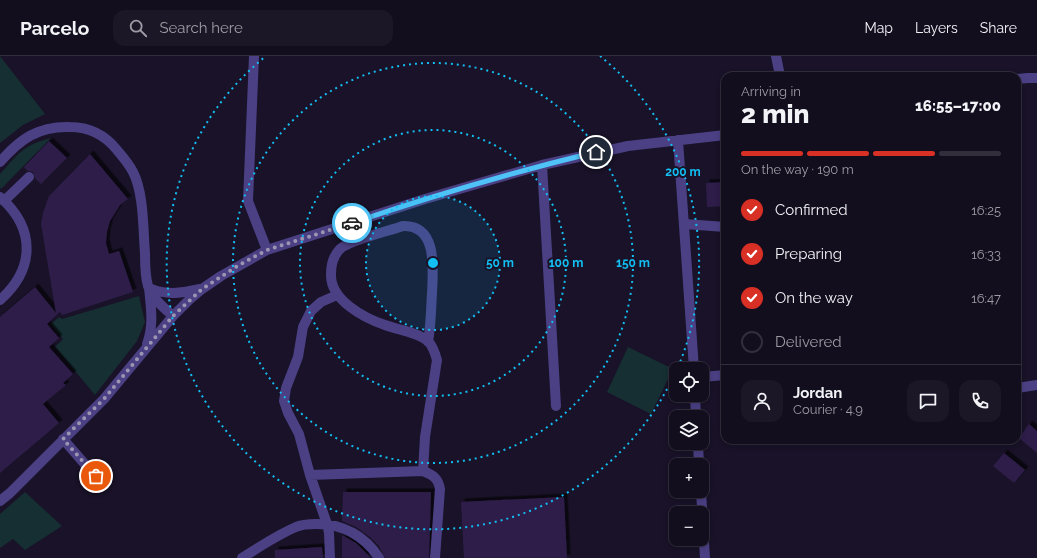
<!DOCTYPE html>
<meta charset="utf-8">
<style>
:root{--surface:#130e1e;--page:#1c1727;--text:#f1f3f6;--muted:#9d9ca4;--line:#322e3c;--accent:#d93025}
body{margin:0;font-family:Raleway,sans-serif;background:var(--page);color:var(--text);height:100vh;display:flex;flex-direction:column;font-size:15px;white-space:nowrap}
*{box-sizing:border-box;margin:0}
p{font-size:13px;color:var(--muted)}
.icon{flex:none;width:22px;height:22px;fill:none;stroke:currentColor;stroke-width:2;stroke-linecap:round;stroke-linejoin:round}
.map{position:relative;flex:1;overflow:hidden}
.drawer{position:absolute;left:721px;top:16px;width:300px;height:372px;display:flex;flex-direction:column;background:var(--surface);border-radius:12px;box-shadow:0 2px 6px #0003,0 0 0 1px var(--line)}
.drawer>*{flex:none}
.fabs{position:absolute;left:669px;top:306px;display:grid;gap:8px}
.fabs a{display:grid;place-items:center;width:40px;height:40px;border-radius:8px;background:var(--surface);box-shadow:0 2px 6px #0003,0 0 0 1px var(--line);font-size:20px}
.pin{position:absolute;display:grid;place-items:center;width:34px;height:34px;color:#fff;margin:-17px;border:2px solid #fff;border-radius:50%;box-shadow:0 1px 4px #0007}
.courier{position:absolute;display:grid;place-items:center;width:40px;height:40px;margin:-20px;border:3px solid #4fc3f7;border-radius:50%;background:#fff;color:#222;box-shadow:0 1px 5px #0007}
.overview em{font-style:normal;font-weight:800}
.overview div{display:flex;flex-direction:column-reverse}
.overview{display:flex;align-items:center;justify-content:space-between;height:68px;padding:0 20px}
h1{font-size:26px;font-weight:800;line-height:30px}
.bar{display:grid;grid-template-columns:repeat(4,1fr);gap:6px 4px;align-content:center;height:48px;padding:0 20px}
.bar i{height:5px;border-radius:3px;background:var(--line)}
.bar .active{background:var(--accent)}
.bar p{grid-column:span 4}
.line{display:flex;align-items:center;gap:10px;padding:0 20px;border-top:1px solid var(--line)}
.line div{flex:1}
.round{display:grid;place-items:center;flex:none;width:42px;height:42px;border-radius:12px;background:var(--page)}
ol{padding:0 20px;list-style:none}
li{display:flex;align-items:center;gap:12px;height:44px}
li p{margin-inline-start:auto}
li .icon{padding:4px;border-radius:50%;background:var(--accent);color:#fff;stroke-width:4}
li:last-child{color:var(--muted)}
li i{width:22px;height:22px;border:2px solid var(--line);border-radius:50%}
header{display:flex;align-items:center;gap:24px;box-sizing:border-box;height:56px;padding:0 20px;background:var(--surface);border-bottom:1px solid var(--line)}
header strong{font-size:19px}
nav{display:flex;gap:22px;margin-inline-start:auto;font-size:14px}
.search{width:280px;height:36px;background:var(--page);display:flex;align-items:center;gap:10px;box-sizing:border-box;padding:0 14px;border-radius:12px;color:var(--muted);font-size:15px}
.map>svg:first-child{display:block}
</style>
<header>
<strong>Parcelo</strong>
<div class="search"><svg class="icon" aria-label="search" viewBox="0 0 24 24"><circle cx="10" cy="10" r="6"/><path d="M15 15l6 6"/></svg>Search here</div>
<nav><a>Map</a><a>Layers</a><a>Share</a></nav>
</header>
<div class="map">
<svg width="1037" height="502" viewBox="0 0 1037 502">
<defs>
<filter id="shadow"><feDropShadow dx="3.5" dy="-3.5" stdDeviation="0" flood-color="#0009"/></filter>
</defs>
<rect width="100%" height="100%" fill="#191228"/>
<path fill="#152f32" d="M0 0 45 58 23 69 0 87Z
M51 82 1 133 0 131V118C18 98 23 89 51 82Z
M139 240 145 266 137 285 95 339 55 291 63 283 51 268 59 261 62 263Z
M628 291 673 313 651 358 607 336Z
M25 436 62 470 25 494 13 483 0 492V458Z"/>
<path fill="#2d1f48" filter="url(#shadow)" d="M49 85 67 102 41 128 35 122 33 116 28 115 24 111Z
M90 98 128 143 120 149 110 165 107 176 106 187 109 198 119 195 133 236 62 259 60 256 47 268 59 282 49 291 73 318 63 327 66 329 43 348 59 367 0 417V261L35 231 56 257 41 168 43 157 49 140Z
M725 126V150L707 151 706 127Z
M1029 368 1037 375V397L1019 382Z
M1004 397 1025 414 1014 427 993 410Z
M343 436H431L429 502H385L379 490 371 482 356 471 342 465Z
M564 441 567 502H464L461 446Z
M342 479 356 487 371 502H342Z
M322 491 323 502H275V494Z"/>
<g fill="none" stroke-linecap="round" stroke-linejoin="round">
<path stroke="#4b4084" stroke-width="10" d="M254 0 248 145 267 194
M776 0 780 20
M1017 23 1028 22H1037
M678 84 694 313
M0 106C20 83 38 70 70 71 90 71 105 79 117 94 123 101 129 108 133 116 144 137 143 174 145 197 145 208 145 220 148 230 153 243 163 251 173 260
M542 109 556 350
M0 141C36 173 35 213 0 244
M4 145 29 121
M685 168 725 171
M147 288C154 269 151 252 149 232 168 240 181 237 200 233
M702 321 725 319
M1017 332 1037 329
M695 339 696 361
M63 383 96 421
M698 387 699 409
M423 415 425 381 437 304C435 297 433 290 428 285 417 276 398 274 385 269 364 262 330 244 331 218 331 209 334 199 340 193 350 184 389 175 403 170 438 169 433 213 432 237 431 253 431 269 428 286
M310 419 423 415C433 419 438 422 440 433L435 502
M701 435 705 502
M0 445 10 437 104 343 173 260 189 244 202 233 221 220 267 194 425 143 542 109 628 90 725 79
M242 502C259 491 277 479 296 471 302 468 310 468 317 468 343 468 365 480 379 502
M330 502 329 477 327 468 310 419 299 378 288 357 284 345 286 332 298 301 303 271 311 255 321 246 337 239"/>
</g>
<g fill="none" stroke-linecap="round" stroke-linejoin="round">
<path stroke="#9c95b2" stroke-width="4" stroke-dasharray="0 7.2" d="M96 420 63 383 104 343 173 260 202 233 239 209 267 194 352 167"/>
<path stroke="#4fc3f7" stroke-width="5" d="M352 167C432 140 514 116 596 96"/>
</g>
<circle cx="433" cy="207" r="67" fill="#12bef2" fill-opacity=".12"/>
<g fill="none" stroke="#12bef2" stroke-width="2" stroke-dasharray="2 4">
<circle cx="433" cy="207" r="67"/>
<circle cx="433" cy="207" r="133"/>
<circle cx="433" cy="207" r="200"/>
<path d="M675 317A266 266 0 1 1 266 0M600 0A266 266 0 0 1 678 311"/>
</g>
<circle cx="433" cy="207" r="6" fill="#12bef2" stroke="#191228" stroke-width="2"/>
<g font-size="12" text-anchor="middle" font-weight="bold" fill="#12bef2" stroke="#191228" stroke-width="4" stroke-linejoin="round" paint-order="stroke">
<text x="683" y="120">200 m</text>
<text x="500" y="211">50 m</text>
<text x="566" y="211">100 m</text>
<text x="633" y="211">150 m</text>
</g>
</svg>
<div class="fabs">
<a><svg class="icon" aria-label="locate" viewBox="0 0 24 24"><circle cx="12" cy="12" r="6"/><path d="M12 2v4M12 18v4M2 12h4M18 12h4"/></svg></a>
<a><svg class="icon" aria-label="layers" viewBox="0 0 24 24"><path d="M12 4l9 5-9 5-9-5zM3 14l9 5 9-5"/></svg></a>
<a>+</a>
<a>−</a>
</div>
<div class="pin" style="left:96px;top:420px;background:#ea580c"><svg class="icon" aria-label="bag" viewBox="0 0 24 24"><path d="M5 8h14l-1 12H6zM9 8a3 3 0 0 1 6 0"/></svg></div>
<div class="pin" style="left:596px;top:96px;background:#1f2937"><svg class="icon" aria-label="home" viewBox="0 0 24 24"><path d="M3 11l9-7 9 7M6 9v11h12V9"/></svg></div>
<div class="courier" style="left:352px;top:167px"><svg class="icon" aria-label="car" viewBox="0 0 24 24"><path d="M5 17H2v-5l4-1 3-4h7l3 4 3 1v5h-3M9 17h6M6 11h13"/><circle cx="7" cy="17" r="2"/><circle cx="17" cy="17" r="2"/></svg></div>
<section class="drawer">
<div class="overview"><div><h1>2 min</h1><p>Arriving in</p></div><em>16:55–17:00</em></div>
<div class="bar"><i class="active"></i><i class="active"></i><i class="active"></i><i></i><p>On the way · 190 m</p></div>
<ol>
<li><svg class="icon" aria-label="check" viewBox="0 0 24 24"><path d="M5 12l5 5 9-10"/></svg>Confirmed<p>16:25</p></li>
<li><svg class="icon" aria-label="check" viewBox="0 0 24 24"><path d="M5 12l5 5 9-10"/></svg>Preparing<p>16:33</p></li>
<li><svg class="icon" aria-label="check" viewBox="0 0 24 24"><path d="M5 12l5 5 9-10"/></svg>On the way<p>16:47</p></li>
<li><i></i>Delivered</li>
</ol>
<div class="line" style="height:72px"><a class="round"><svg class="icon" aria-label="person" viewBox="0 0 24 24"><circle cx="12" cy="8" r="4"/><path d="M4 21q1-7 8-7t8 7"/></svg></a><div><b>Jordan</b><p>Courier · 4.9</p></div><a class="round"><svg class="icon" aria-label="chat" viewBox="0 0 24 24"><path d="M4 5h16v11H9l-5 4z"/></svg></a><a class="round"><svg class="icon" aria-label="phone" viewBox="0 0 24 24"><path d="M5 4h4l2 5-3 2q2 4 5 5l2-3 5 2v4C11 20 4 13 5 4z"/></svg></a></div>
</section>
</div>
